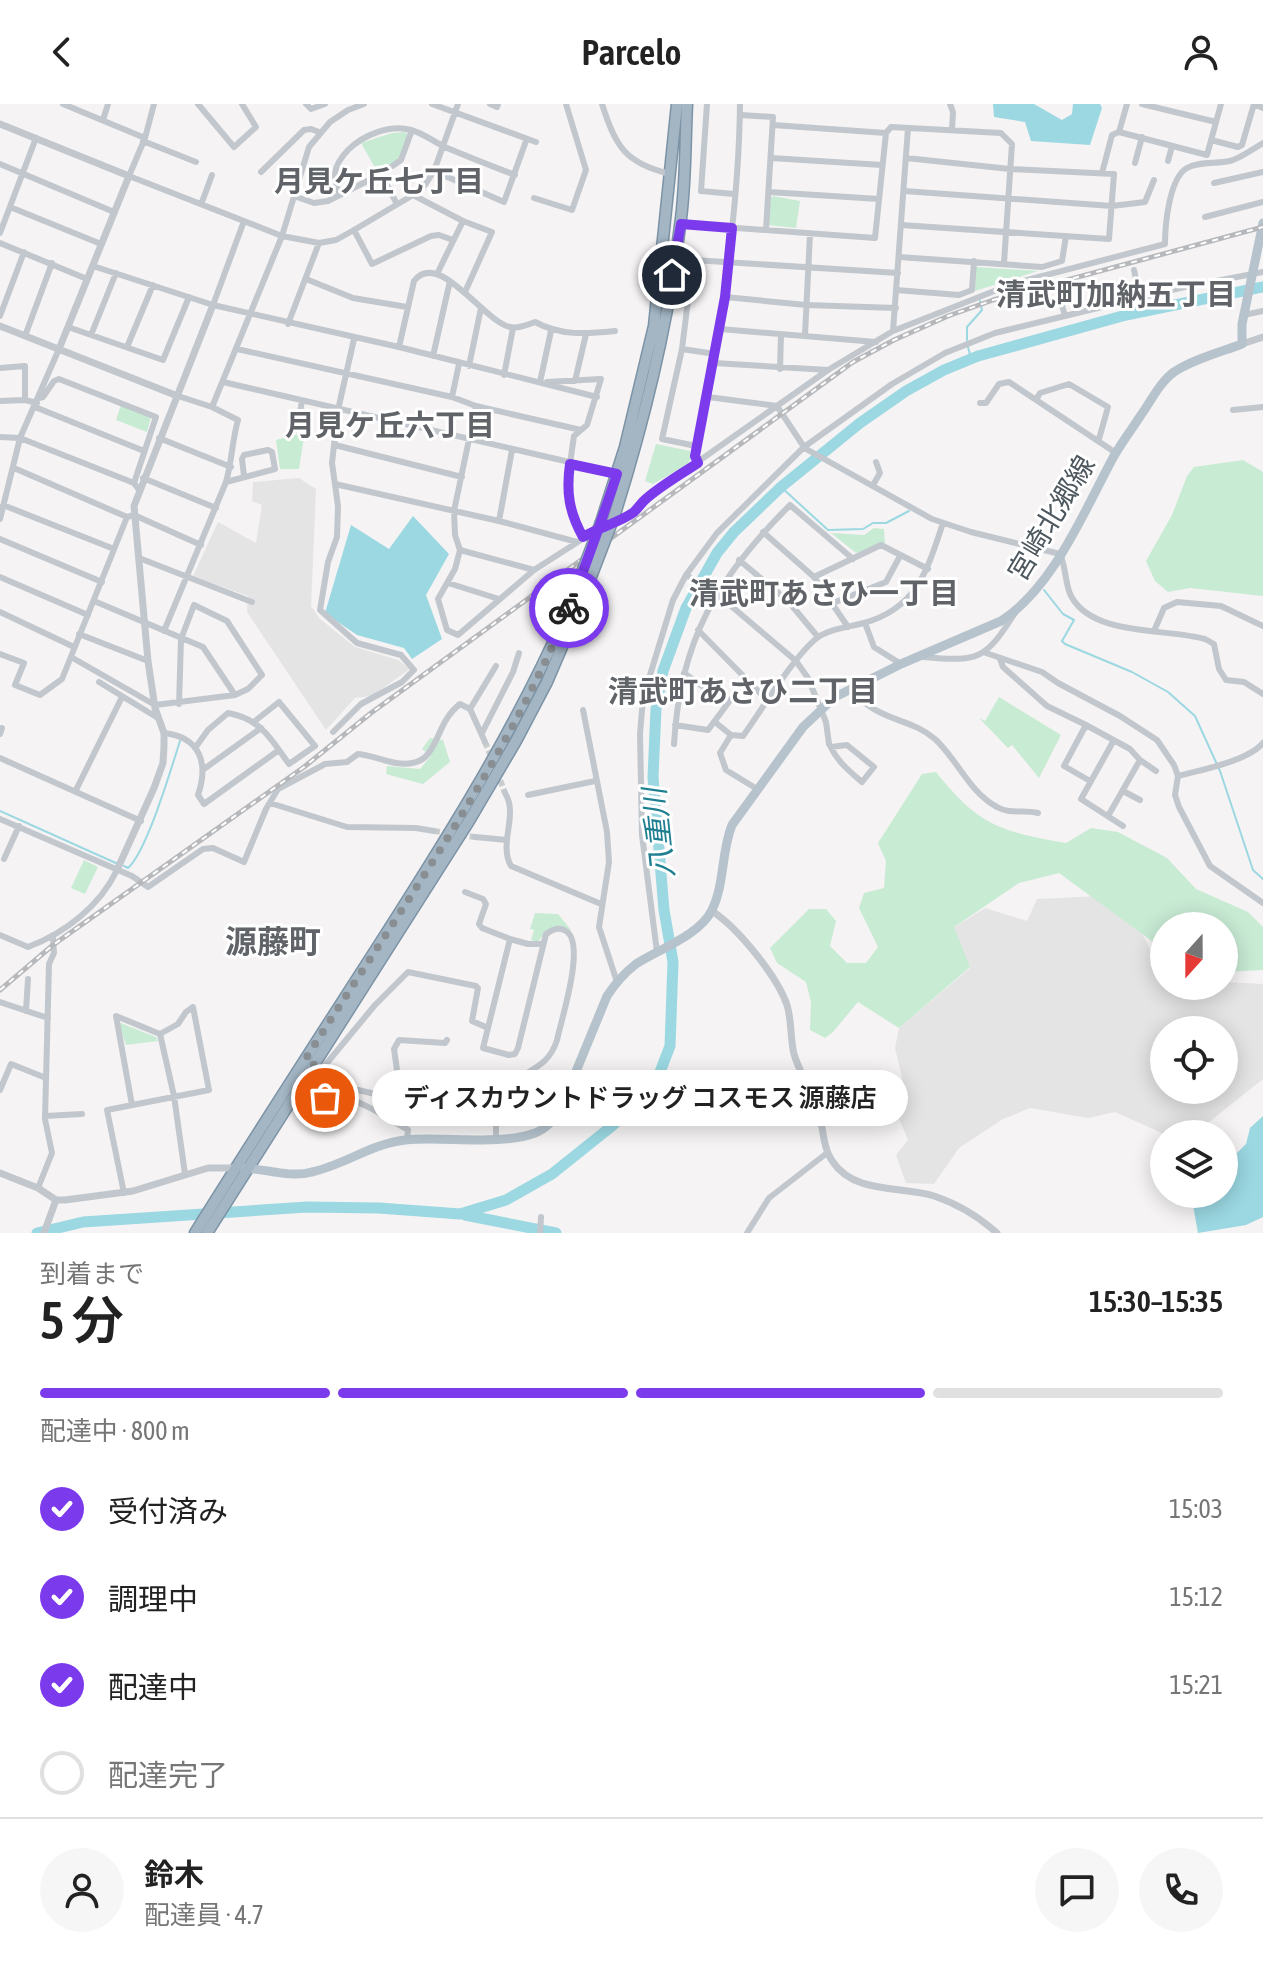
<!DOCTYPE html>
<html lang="ja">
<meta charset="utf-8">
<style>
:root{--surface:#fff;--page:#f6f6f6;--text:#222;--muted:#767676;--line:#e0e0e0;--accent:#7c3aed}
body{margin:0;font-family:"Asap Condensed","Noto Sans JP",sans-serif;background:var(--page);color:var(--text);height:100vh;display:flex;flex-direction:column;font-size:30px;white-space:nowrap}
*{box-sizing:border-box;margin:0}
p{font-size:26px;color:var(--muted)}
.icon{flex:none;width:44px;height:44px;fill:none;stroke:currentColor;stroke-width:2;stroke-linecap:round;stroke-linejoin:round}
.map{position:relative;height:1129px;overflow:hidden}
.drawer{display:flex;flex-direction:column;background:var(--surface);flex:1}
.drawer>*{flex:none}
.needle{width:52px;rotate:201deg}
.fabs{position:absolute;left:1150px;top:808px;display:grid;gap:16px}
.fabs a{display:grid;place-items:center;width:88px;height:88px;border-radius:50%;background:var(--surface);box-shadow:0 4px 20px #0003;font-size:40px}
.pin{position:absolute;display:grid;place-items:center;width:68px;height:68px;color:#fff;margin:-34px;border:4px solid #fff;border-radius:50%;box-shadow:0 2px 8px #0007}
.courier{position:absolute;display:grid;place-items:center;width:80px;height:80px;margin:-40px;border:6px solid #7c3aed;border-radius:50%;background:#fff;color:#222;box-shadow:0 2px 10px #0007}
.bubble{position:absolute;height:56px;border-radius:28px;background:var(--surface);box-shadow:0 4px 20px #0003;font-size:26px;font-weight:600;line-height:56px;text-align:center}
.headline em{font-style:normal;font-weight:600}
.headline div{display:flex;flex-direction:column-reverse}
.headline{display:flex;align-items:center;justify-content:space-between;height:136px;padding:0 40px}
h1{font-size:52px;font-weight:600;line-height:60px}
.bar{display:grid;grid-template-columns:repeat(4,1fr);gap:12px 8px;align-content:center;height:96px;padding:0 40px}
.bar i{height:10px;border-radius:6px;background:var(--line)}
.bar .selected{background:var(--accent)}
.bar p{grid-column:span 4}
.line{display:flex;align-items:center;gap:20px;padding:0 40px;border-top:2px solid var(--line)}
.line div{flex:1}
.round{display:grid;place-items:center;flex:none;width:84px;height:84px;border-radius:42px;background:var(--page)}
ol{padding:0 40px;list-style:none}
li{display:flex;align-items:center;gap:24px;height:88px}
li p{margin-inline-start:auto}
li .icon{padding:8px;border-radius:50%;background:var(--accent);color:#fff;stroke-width:4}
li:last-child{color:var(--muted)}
li i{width:44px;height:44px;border:4px solid var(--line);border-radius:50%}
header{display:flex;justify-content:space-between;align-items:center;height:104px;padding:0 40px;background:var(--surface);font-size:36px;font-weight:600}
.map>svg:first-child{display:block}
</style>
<header><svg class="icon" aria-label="back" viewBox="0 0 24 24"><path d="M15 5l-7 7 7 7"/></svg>Parcelo<svg class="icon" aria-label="person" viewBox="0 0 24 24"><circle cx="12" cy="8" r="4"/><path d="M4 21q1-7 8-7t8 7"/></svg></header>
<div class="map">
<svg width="1263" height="1129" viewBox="0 0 1263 1129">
<rect width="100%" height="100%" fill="#f5f3f3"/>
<path fill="#e5e4e4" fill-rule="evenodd" d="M299 374 316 385 311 502 320 515 355 543 398 556 410 565 372 592 355 594 326 626 247 508 248 492 193 472 218 418 256 439 262 401 252 397 253 378Z
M1122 791 1150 845 1164 853V882H1224V878L1263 880V975L1194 1030H1164L1115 1008 1088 1014 1030 1004 1003 1015 959 1044 934 1080 906 1079 896 1051 908 1036 890 993 905 986 895 944 899 924 970 864 953 824 985 804 1027 817 1037 795ZM1164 926H1224V986H1164Z"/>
<path fill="#c8ebd4" d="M406 28 408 32 399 54 378 69 361 39 392 29Z
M773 92 800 97 796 124 768 121 771 94Z
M976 163 1038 167 975 187Z
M121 301 151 313 147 328 116 316Z
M301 329 304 333 299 365H280L276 336Z
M656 340 690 347 691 355 687 361 653 380 645 377Z
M1243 356 1263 368V492L1190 484 1168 488 1155 477 1146 457 1172 411 1187 372 1194 363Z
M874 424 884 425 885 440 856 449 831 429 864 431Z
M999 593 1061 631 1039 674 1012 641 1008 644 979 614 985 617Z
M430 634 443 636 450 658 423 680 386 670 387 662 420 665 431 652 422 645Z
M936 668C979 722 999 727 1066 739L1091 724 1118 728 1167 754 1196 785 1248 808 1263 823V866L1224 868V822H1164V846L1059 769 1019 779 954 823 970 863 899 924 858 898 833 928 825 934 810 926 811 898 806 878 777 859 770 844 809 805H826L836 817 830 842 847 859H866L878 843 859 804 864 789 884 784 886 757 878 739 922 670Z
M84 756 98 763 85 790 71 784Z
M535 809 558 810 571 826C553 822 549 823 538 838L531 836 534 826 530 825Z
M118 918 156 933 158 937 126 941Z"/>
<path fill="#9bd8e2" d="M993 0H1034L1062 16 1072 10 1073 0H1100L1102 4 1090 41 1031 37 1025 18 994 13Z
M413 412 449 450 426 491 442 535 412 555 404 544 357 531 325 509 351 421 389 445Z
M1263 1012V1113L1246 1121 1198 1129 1191 1090H1224V1062L1246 1040 1250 1024Z"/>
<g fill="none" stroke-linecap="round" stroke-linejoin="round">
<path stroke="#9bd8e2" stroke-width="2" d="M967 236V223L982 206 980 197
M968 243 971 255
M781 383 828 426 863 425 873 419H886L909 407
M1044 486 1063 510 1074 516 1062 537 1065 540 1132 568 1168 588 1195 612 1220 667 1253 766 1263 775
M0 707 118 760
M124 762 128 764C147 747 171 665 180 637"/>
<path stroke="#9bd8e2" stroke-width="11" d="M465 1111 556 1129
M37 1129 83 1118 307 1103 379 1104 460 1110 506 1096 552 1070 612 1022 643 993 660 968 670 942 673 858 664 806 653 673 656 605 663 567 686 504 717 449 734 428 781 383 860 319 906 287 944 266 978 252 1126 211 1263 183"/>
<path stroke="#cbccce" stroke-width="6" stroke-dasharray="6 3" stroke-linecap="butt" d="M485 638 493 657
M497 668 505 689
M434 727 475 733"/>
<defs>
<path id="trunk" d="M614 413C644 318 668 221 680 122 686 82 685 40 687 0
M601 418 625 343 654 222 677 0
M195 1129C256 1031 319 934 382 836 451 728 515 626 567 508
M207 1129 469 717 516 637 547 578 583 494"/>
</defs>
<use href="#trunk" stroke="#7c93a6" stroke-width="13"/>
<path stroke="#c1c7cd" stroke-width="6" d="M63 0 145 34
M154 0 145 34 129 72 282 132 319 139 336 136 354 126 413 91 425 81 434 67 458 0
M198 0 234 43 256 23 242 0
M306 0 311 5 325 0
M432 0 536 38
M490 0 497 3 498 0
M602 0C616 43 625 59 670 70
M707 0 701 87 734 90
M950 0 953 8 952 26
M1142 0 1216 18
M1254 0 1263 4
M740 11 773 13 766 126
M103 16 108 0
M773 21 886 29 891 23 1001 29 1012 40 1004 159
M1119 28 1207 51 1221 0
M1211 36 1238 43 1242 41 1254 0
M143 37 196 58
M771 54 882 61
M1168 57 1172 42
M1135 59 1142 33
M0 60 114 108
M434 67 504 98 526 37
M261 68 304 26 311 25 319 28
M1102 69 1112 31 1119 28 1127 0
M381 70 401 56 412 26
M1214 79 1263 68
M904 87 1112 102 1145 98 1154 76
M769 88 879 95
M340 91C332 72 333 62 348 46 363 31 390 20 411 26 423 29 434 38 445 43 468 53 492 62 515 71
M413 91 463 117 492 128 465 188
M294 92 314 99 328 97 381 70 397 100
M534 94 572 106 586 66 566 0
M202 98 212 71
M10 103 101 140
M1205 113 1263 98
M681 120 875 134 886 29
M901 121 1109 135 1114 70 1010 65 906 54
M354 126 372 160 431 132 439 131 453 136
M0 129 36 34
M0 139 87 175
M899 153 1042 163 1062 157 1066 132
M93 162 213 201 399 243 597 293
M1134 166 1140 194
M437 170 463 117
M306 175 353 194 407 203
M896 186 959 191 972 186 974 157
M1058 187 1065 212
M725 193 806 201 896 204
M213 201 244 117
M1244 211 1263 207
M0 212 24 148
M288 220 319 139
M68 223 163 256 189 193
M720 225 876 238
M893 227 908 24
M91 231 116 169
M805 231 810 130
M25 232 52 159
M127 243 153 181
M399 243 414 177C439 145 483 217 510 223 517 225 527 221 535 218 561 232 586 230 615 227
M237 245 452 293 476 302 581 326
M682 245 715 250
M433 252 450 177
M714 259 828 266
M469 262 481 204
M0 264 25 262V296
M780 265 781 230
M504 271 513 224
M575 277 586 230
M223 278 617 369
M540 278 551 227
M547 278 601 275 587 321 574 332C568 374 562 393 583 433
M452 293 459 260
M708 293 777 302
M39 294 43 293 54 277 59 275 156 313 134 379
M1036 296 1040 289 1069 280 1108 303 1099 335
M0 297 25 296 37 299
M980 299H986L999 280 1009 278 1116 349
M476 302 454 407 455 431 460 446 455 465 438 495 447 526 458 531 534 466 598 425
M777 302 804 343 808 346 932 415 971 428 1060 450C1066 463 1065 480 1071 492 1093 533 1167 524 1205 535L1214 540 1219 565 1226 576 1244 578 1263 590
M35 303 144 347
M212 303 282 132 309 43 330 18 348 6 364 0
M1233 306 1263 303
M297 326 302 297
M0 333 20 334 134 379 139 386
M159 334 231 363
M335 341 462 373
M696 342 662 335 682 245 693 156 898 169
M698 359C690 342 707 300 710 281 725 188 739 94 740 0
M14 364 127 413
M143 374 216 404
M226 378 275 365 272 348 268 346 244 351 242 355 244 372
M335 380 499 417 577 438
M873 381 880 369 876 358
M3 401 114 445
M0 415 20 334 59 245
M499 417 512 346
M611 419 634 408 645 395 828 266 893 227 1012 180 1165 140C1165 122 1169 74 1187 64 1199 57 1216 60 1230 57 1241 54 1253 45 1263 39
M763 428 814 473 848 523
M0 435 102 478
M460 446 534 466
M139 454 252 498
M739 456 788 497 818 533
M686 471 717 490 796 557 808 574 826 618 829 640C837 657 848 666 862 678L874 663 847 641 831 643
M0 473 88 511
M814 473 881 441 928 465
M448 479 499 495
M94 497 203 543 235 591
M833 499 886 478 900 452
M0 508 74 543
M865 519 874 543 901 560
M698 526 768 597
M164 527 226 378C232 357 232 337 238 316L212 303 175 291
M1154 527 1164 504 1177 498 1221 502 1263 522
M79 530 148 557
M986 549 1042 568 1058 579 1120 612 1157 636 1174 661 1178 672 1175 691 1179 703 1210 762 1263 799
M0 550 24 559 15 581 40 591 62 575 127 413 134 411 201 441
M71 553 155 601 235 591 248 585 262 571 227 517 194 501 181 535 179 600
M923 553C979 558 985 556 1015 509
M1000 555 1003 563 1047 602 1086 621
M684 569 727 600
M99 578 158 614
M852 584C857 590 862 598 869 602 890 617 914 617 935 635 957 655 969 688 997 703 1011 711 1023 705 1038 709
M470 605 496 562
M583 606 607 728 609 758 599 823 617 878
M715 618 731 631 743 632C761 607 794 552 817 534 829 525 849 523 864 519 917 504 927 467 943 419
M675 621 708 626 746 575
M333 628 361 600 402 578 414 566 401 551 357 539 320 506 328 458 337 433 338 402 332 359 338 306 354 235
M164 629C200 633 209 659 198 691L204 700 279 646
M482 629 513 568 519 549
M0 630 2 624
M731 631 720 649 726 666 757 685
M1114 636 1081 695 1123 722
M674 640C680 535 718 473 790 401L853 455
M195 644 208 626 228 609C261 615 271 635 289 660L315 642 279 598 255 617
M0 654 141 717
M1140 656 1156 667
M204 665 261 624
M1178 672C1201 666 1248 657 1263 639
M1090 677 1064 662 1086 621 1130 645 1140 656 1108 712
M76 686 122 593
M1123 687 1140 696
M505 689C519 711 498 739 511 762L601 800
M528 691 595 677
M270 699 347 723 416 724 434 727
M0 715 132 772 148 783 203 745 213 744 244 758 266 705 278 685 325 660 347 658 358 650C371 651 383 657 396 659 442 666 430 623 460 600L470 605 485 638
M475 733 507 736
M4 755 19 722
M465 788 483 795 486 800 479 820 482 824 510 835
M0 831 28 843C65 829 100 802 117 766
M657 848 642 731 640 630 643 594 673 496 686 471 717 429 804 343 892 280 945 249 995 229 1180 184 1263 168
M0 898 48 914
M26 907 28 875
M116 912 160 930 174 992 185 1070
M116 912 132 1001
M0 986 11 960 46 974
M349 995 358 986 384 992 391 987 397 966 394 945 399 936 445 939 447 936
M45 1012 82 1010
M496 1034C496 1020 495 1002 503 990 519 965 547 969 557 936 561 916 588 835 564 826 557 823 552 826 546 830L518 944 515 950 509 951 483 944 510 835 528 840H543
M407 1036 408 1026C388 1015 366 999 343 993 334 991 327 994 318 991L322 965 375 901 408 868 476 882 478 884 472 917 488 924
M38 1084 52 1049 45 1015 49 860 54 849 53 834
M124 1089 107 1006 209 986 193 903 186 908 178 920 160 930
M540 1129 541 1113
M747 1129 769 1094 827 1049"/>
<path stroke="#c1c7cd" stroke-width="7" d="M0 20 129 72 59 245
M0 222 175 291
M1242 240 1263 233
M117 766 154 684 163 659 164 642V629L155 604 148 557 134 402 213 201
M712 807C738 824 777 872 787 901 792 917 790 934 794 950 799 968 810 983 816 1000 824 1018 821 1042 833 1058 854 1090 902 1082 934 1092 958 1100 978 1112 997 1129
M0 1069 38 1084 56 1096H65L133 1087 208 1064H235
M44 1129 56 1096"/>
<path stroke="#b6c3cd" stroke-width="9" d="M244 1064C266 1065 290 1074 312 1068 344 1061 371 1040 405 1036 443 1032 501 1042 535 1029 548 1024 554 1015 561 1004L607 892C615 880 624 869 636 860 659 845 699 832 712 806 725 779 721 748 732 721L803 623 835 593 901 560 1001 517C1054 483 1084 407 1114 352 1122 338 1132 325 1141 311 1151 297 1160 278 1174 268 1194 255 1221 248 1242 240V220L1263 119"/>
<use href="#trunk" stroke="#a4b6c4" stroke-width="10"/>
<defs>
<path id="rail" d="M0 886 53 841 304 663 371 609 853 258 894 236 948 212 993 196 1263 123"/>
</defs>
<use href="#rail" stroke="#b6b8bc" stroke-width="5"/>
<use href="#rail" stroke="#fff" stroke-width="2" stroke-dasharray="6" stroke-linecap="butt"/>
<defs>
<path id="trunk-bridge" d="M583 494 614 413
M567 508 601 418"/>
</defs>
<use href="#trunk-bridge" stroke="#7c93a6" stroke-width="13" stroke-linecap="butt"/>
<use href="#trunk-bridge" stroke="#a4b6c4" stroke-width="10"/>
</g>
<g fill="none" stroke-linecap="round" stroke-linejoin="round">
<path stroke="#888e92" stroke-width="8" stroke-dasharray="0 14.4" d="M325 994 318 991 322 965 305 956C398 808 502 666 569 504"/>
<path stroke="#7c3aed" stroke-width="10" d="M569 504C587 459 602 415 617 370L570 360C566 388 569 408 583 433 599 423 619 419 634 408 638 404 642 398 647 394 662 381 681 370 698 359L695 352 725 193 732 124 681 120 672 171"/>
</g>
<g text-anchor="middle" stroke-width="6" stroke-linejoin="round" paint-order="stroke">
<g font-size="28" fill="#4d575e" stroke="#fff">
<text transform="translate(1051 414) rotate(-59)" y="10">宮崎北郷線</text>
</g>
<g font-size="30" font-weight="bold" fill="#606367" stroke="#fff">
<text x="379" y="88">月見ケ丘七丁目</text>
<text x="1116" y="201">清武町加納五丁目</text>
<text x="390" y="332">月見ケ丘六丁目</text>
<text x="824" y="500">清武町あさひ一丁目</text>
<text x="743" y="598">清武町あさひ二丁目</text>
</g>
<g font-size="30" font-style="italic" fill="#1e7f90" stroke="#fff">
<text transform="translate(659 729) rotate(-96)" y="10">八重川</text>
</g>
<g font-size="32" font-weight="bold" fill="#606367" stroke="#fff">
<text x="273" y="849">源藤町</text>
</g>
</g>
</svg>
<div class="fabs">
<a><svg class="needle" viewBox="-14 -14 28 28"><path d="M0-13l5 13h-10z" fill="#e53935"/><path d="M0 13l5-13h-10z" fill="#767676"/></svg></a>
<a><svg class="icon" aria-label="locate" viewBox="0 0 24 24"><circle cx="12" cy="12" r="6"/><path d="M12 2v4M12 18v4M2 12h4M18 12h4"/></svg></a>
<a><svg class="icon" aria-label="layers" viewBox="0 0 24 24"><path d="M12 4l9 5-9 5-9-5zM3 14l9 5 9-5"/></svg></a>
</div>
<div class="pin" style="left:325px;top:994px;background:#ea580c"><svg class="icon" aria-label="bag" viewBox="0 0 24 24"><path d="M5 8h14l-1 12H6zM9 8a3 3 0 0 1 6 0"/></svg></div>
<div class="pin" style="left:672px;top:171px;background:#1f2937"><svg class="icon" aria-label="home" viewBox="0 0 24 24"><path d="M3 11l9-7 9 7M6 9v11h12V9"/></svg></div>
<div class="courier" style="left:569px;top:504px"><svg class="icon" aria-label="bike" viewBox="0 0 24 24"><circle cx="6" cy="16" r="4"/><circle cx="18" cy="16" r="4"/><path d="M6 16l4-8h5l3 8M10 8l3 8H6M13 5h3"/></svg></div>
<div class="bubble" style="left:372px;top:966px;width:536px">ディスカウントドラッグ コスモス 源藤店</div>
</div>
<section class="drawer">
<div class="headline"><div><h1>5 分</h1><p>到着まで</p></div><em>15:30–15:35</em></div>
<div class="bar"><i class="selected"></i><i class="selected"></i><i class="selected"></i><i></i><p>配達中 · 800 m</p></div>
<ol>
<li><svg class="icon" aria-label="check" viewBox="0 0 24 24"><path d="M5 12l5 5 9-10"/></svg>受付済み<p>15:03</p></li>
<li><svg class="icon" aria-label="check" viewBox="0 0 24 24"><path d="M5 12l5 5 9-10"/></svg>調理中<p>15:12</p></li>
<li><svg class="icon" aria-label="check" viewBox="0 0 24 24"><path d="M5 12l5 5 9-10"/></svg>配達中<p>15:21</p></li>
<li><i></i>配達完了</li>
</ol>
<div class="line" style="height:144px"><a class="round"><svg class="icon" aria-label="person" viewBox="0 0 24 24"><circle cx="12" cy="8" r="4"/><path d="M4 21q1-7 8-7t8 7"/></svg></a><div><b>鈴木</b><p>配達員 · 4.7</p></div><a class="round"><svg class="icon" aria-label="chat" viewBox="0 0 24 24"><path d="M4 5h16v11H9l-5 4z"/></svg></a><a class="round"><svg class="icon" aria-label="phone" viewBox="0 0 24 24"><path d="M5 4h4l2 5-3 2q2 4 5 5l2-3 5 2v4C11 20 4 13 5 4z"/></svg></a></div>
</section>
